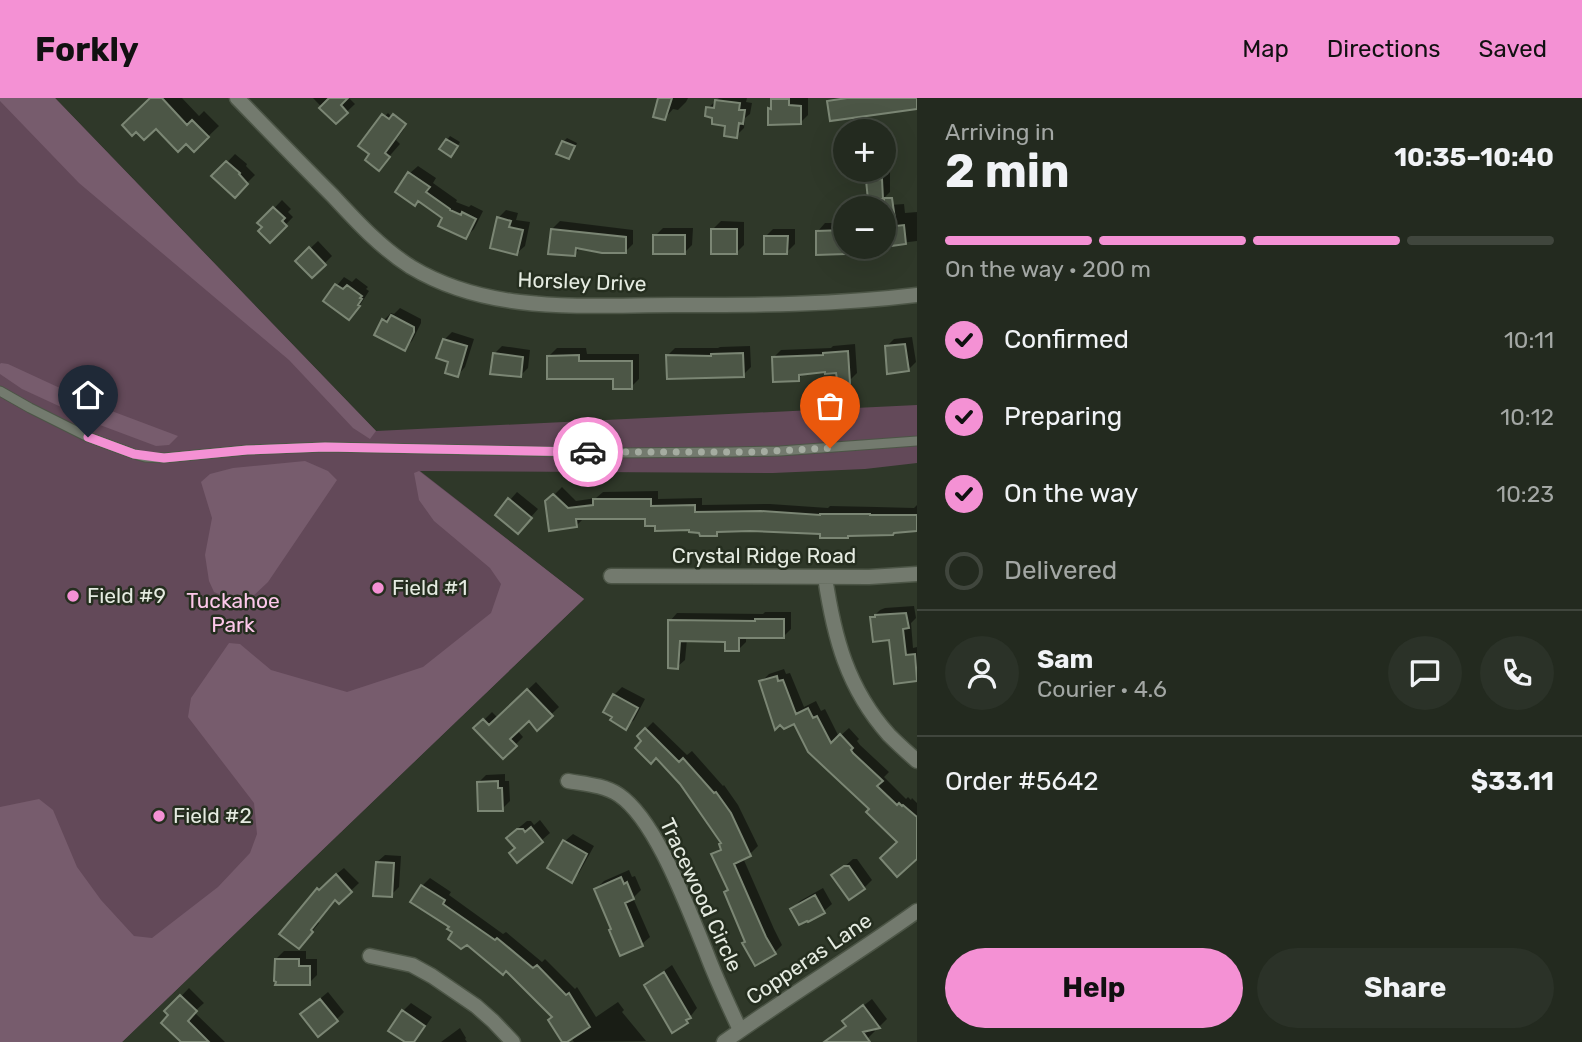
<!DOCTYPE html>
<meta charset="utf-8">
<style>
:root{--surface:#232a1f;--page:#2b3228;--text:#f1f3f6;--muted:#a3a7a4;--line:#40463d;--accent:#f491d4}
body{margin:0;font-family:Rubik,sans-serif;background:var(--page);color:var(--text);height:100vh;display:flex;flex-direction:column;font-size:26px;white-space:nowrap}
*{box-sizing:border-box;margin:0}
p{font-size:23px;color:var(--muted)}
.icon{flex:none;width:38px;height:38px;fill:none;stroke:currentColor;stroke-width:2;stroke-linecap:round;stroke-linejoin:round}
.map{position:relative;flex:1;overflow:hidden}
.drawer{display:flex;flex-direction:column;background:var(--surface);width:665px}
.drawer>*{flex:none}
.tools{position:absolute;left:833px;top:21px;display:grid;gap:14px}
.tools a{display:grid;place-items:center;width:63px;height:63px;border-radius:50%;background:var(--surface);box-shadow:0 7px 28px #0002,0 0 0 2px var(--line);font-size:35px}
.pin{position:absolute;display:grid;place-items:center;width:60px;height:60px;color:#fff;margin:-72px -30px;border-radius:50% 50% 50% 0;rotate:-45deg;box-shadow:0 0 7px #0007}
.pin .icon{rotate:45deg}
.courier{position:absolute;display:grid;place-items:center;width:70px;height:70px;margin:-35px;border:5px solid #f491d4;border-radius:50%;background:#fff;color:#222;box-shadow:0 2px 9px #0007}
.headline em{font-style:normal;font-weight:700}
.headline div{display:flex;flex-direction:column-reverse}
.headline{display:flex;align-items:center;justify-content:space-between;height:119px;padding:0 28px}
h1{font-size:46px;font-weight:700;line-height:52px}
.bar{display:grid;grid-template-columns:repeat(4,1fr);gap:10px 7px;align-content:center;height:84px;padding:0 28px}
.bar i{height:9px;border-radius:5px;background:var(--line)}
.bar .selected{background:var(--accent)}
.bar p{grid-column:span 4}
.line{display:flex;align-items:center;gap:18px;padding:0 28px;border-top:2px solid var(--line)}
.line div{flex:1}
.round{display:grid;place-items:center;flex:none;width:74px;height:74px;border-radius:37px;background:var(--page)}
ol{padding:0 28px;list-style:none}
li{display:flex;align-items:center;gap:21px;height:77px}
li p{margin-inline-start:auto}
li .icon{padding:7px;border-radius:50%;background:var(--accent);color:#111;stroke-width:4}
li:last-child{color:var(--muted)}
li i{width:38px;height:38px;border:4px solid var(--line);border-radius:50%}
.primary-button{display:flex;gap:14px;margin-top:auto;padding:14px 28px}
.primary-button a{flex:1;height:80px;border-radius:42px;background:var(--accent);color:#111;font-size:28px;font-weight:700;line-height:80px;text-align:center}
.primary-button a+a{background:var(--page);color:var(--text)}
header{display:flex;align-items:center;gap:42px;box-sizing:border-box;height:98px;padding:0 35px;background:var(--accent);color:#111}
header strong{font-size:33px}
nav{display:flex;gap:38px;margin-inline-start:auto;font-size:24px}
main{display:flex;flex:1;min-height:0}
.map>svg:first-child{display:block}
</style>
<header>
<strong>Forkly</strong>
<nav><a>Map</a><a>Directions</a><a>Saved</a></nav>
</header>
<main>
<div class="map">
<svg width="917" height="944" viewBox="0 0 917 944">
<rect width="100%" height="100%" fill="#2f3829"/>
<path fill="#634959" d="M0 0H55L376 333 917 307V365L865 371 773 375 420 373 584 501 122 944H0Z"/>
<path fill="#775c6d" d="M0 0H55L376 333 370 341 353 330 289 262 79 85 0 3Z
M1 265 8 266 101 309 178 338 169 347 156 348 100 327 22 291 0 276V266Z
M305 363 328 373 337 382 268 484 250 501 238 504 214 494 209 483 205 457 212 420 201 384 210 376 233 370Z
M419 373 584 501 122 944H0V709L39 701 53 712 77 769 101 802 134 838 152 840 218 789 250 755 257 736 254 705 188 619 191 600 229 545 240 546 271 572 347 594 423 569 491 515 501 486 490 470 434 423 419 402 414 375Z"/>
<path fill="#0007" d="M148 0H182L199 18 204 13 219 28 194 52Z
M313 0H349L355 6 336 24Z
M660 0H688L686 4 678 12 673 11 665 20Z
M719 0H747L746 4 752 5 750 16 745 20 744 30 736 38 727 26 714 18 708 10Z
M774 0H808V17L800 25 769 11 773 8Z
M388 15 404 31 396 42 400 46 379 70 372 56 376 27Z
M450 38 460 44 454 54 447 42Z
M567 40 577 45 572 56 569 59 563 44Z
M235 56 247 66 246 68 255 77 235 97 214 78Z
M418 68 436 80 433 85 457 102 456 104 469 109 471 107 483 113 474 131 466 139 444 119 410 75Z
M890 74V94L882 102H870L868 82 875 75Z
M282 102 291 111 288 114 293 119 270 143 264 129 260 125Z
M904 106 905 115 917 114V143L884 147V113L890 107Z
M506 112 518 115 516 122 530 124 525 148 517 155 499 119Z
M560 123 633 132V146L625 154 581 149 574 157 552 131Z
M721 123 744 124V147L736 155 713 131Z
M825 125H845V149H853L848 154 818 156V133Z
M663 130H693L692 147 684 155 655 138Z
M773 131H795V146L787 154 765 139Z
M318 143 332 158 312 178 297 163Z
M344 179 352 184 356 180 368 189 366 191 369 193 357 212 349 220 325 202Z
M400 210 421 221V225L412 243 404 251 383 223 391 215 394 216Z
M452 234 474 241 465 269 458 277 444 242Z
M912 239 916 264 908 272 886 249 894 241Z
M855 246 857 275 849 283 838 273 827 272 805 274 798 281 773 260 781 252 831 250 833 248Z
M502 248 530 252 528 270 520 278 494 256Z
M750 248 751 269 743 277 667 258 675 250H718L720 249Z
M557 250H586L587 256H639V281L631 289 615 279 549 258Z
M562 389 576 403 596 400 603 394 658 393V401L702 400V407L770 406 828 410 830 408 877 409 914 410 917 407V431L822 435 750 431 720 432 716 436 691 430 657 426 647 419H585L576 428 573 417 575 415 555 396Z
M517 394 538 411 525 426 510 402Z
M914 508 916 520 911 525 913 550 917 549V581L896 584 890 540 872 520 880 512 885 510Z
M765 514H791V531L783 539H746V544L738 552 727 542 687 541 685 562 677 569 670 523 677 515 763 516Z
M784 571 786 576 790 575 804 609 816 603 821 613 825 611 839 639 849 630 859 641 857 643 860 647 889 674 884 679 906 701 908 699 911 702 912 700 917 705V758L899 744 761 584 769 576Z
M536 584 559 609 537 630 529 621 517 632 523 639 503 659 476 630 492 614 498 620Z
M622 589 645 601 634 622 626 629 614 618V597Z
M653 624 687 657 692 653 723 688 724 687 738 707 758 748 750 756 743 760 774 831 782 847 775 854 747 843 726 794 730 790 713 757 722 748V745L682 685 639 638Z
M505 676V683H509L510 703 502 711 478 685 486 677Z
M540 722 550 735 518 763 516 732 527 723H531L534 727Z
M573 736 594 748 579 775 572 782 565 743Z
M385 757 401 758 399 789 391 797 377 764Z
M853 761H857L872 782 864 790 834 778Z
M344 770 359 785 339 804 336 800 317 823 319 825 306 841 282 836 318 791Z
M629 772 632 779 635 778 641 792 633 800 650 839 642 846 613 830 596 791 604 783Z
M430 780 451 794 449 797 503 836 506 834 542 864 545 861 575 891 577 889 596 919 618 904 624 912 622 914 646 943 574 944 554 919 507 871 454 833 451 828 412 804 422 788Z
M823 790 832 806 824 813 809 822 792 811 800 803Z
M284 853H306V861H317V877L309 885 276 861Z
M672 867 697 910 686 924 646 888 654 880Z
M189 890 204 905 194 914 225 944H183L170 917 167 913Z
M328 894 344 914 336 922 302 916Z
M872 901 887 921 879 929 873 930 875 933 867 941 863 944H824L847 927 844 923Z
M411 905 432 919 419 938 413 944H408L390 932 403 913Z
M460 930 466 940 465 941 467 944H441Z"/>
<path fill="#4c5646" stroke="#7b8674" stroke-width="2" d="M150 0H162L187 27 192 22 209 39 194 54 186 46 178 54 156 31 144 42 136 34 132 38 122 27Z
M329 0H348L341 7 348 15 336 26 319 10Z
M658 0H672L665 22 653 19Z
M847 0H917V11L830 23 827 3Z
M771 1H789V7L801 8V26L768 27V10L771 11Z
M715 2 740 5 739 12H745L743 26 739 25 737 40 724 38 725 28 712 26V20L705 18 706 9 714 10Z
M382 16 389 21 393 16 406 26 385 55 390 59 379 73 365 62 369 56 358 48Z
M446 41 458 48 451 59 439 51Z
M562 43 575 48 569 61 556 56Z
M226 63 240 75 239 76 248 86 235 100 211 78Z
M408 74 430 89 426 94 450 111V112L461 117 462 114 476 121 466 141 438 128 442 120 418 103 415 108 395 94Z
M882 81 883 101 868 102 866 82Z
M884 100H892L896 128 904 127 906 146 884 149Z
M273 109 285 120 282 123 287 128 270 145 258 133 262 129 257 125Z
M497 119 511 123 509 129 523 132 517 157 490 150Z
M551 131 626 139V155H602L576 150 575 158 548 156Z
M711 131H737V156H711Z
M845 132V156L816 157V133Z
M653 137H685V156H653Z
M764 138H788L787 156H764Z
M309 149 326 167 312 180 295 163Z
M335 186 343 191 347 187 362 198 360 200 362 201 358 207 360 208 349 222 323 203Z
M391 217 414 229V234L405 253 374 237 382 221 387 224Z
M443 241 467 248 458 279 445 275 448 264 436 260Z
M905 246 909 273 887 276 885 248Z
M848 253 850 285 838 286 836 275 825 276V274L799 277V283L773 284 772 259 823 257V255Z
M493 255 523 259 521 279 490 276Z
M743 255 744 279 667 281 666 257 711 258V256Z
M579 257V263H632V291H613V281H547V258Z
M553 396 568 410 593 407V401H651V408L695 407V414L761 413 820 417V416H870V417H917V433L894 435 893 437 848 438V440H820V436L750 433 717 434V438H700L699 435 689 434V432L655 433V428H645V421H576L577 429 549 433 545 403Z
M508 400 532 420 518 436 495 417Z
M906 515 909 530 903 531 906 557 915 556 917 583 894 586 889 542 873 544 870 519H875V517Z
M755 521H784V540H739V553H725V544L680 543 678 571 668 570V522L755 523Z
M777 578 778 583 783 582 796 616 808 610 813 620 817 618 831 645 840 636 853 650 851 652 853 655 883 683 877 688 897 707 899 705 902 708 903 707 917 719V761L897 779 880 760 897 744 866 714 869 711 808 654 794 626 784 631 780 627 775 632 759 583Z
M527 591 553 618 537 633 529 623 510 641 517 648 503 661 473 630 483 621 489 627Z
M613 596 638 610 626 632 610 622 612 619 603 614Z
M645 630 679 664 683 660 714 695 716 694 731 715 751 758 734 766 766 839 776 856 755 868 742 845 745 844 724 794 728 792 711 756 721 752 719 746 721 745 680 686 656 660 651 666 635 650 641 643 637 638Z
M498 683V690H502L503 713H478L477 684Z
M531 729 543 744 517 765 509 755 515 750 506 740 517 731H523L525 734Z
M563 742 587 756 572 785 547 770Z
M376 764 394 765 392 799 373 798Z
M844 768H849L865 791 849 802 831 777Z
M336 776 352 794 339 806 335 802 311 832 313 834 299 851 279 836 317 790 319 792Z
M621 779 624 786 627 784 634 801 625 805 643 848 620 858 609 832 611 831 594 791Z
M421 787 445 802 443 806 495 842 497 840 533 870 537 867 566 897 569 895 590 929 567 944H562L548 922 552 919 506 873 503 877 467 847 461 851 448 841 452 834 447 831 449 829 410 804Z
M815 797 825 815 808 824 807 823 799 827 790 811Z
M275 861H299V868H310V887H275L276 884 274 883Z
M664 874 691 920 686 922 688 925 672 935 644 887Z
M180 897 197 913 188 923 209 944H181L161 925 168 917 164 913Z
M320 901 338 923 318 939 300 916Z
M863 907 880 930 863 934 870 944H824L846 928 842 923Z
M402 912 425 928 414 944H405L388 933Z"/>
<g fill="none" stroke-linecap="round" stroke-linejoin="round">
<defs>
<path id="service" d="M0 293 30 310 88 339 134 356 145 359 164 360 247 352 325 349 612 355 732 354 780 353 917 343"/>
<path id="minor" d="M237 0C269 33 301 66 333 98 357 124 381 150 411 169 491 217 585 207 674 207 756 207 836 207 917 197
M611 478 869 479 917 476
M825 479C834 539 847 590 889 637 898 646 908 655 917 663
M568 683C585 686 604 687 619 697 657 723 688 811 706 854 716 881 728 906 740 932
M370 858 412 867 432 878 476 908 493 923 513 944"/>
<path id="tertiary" d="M724 944C787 899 854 858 917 813"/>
</defs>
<use href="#service" stroke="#4c5546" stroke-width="11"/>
<use href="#minor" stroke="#4c5546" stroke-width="17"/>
<use href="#tertiary" stroke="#4c5546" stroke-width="17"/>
<use href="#service" stroke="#737a6e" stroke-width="9"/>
<use href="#minor" stroke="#737a6e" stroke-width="14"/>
<use href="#tertiary" stroke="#737a6e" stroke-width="14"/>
</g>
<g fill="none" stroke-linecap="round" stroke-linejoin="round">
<path stroke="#a5aca1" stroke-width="7" stroke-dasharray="0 12.6" d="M588 354H756L830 350"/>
<path stroke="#f491d4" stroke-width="9" d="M88 339 134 356 164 360 247 352 325 349 588 354"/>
</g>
<g fill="#f491d4" stroke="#252e1f" stroke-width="2.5">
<circle cx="378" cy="490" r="7"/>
<circle cx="73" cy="498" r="7"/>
<circle cx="159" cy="718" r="7"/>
</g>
<g text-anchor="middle" stroke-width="5" stroke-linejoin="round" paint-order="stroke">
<g font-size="21" fill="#e5ebe1" stroke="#252e1f">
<text transform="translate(582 184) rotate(2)" y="7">Horsley Drive</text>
<text x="764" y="465">Crystal Ridge Road</text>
<text transform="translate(701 797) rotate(65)" y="7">Tracewood Circle</text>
<text transform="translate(809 861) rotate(-34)" y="7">Copperas Lane</text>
</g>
<g font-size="21" fill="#e5ebe1" stroke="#252e1f" text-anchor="start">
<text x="392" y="497">Field #1</text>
<text x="87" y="505">Field #9</text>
<text x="173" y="725">Field #2</text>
</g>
<g font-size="21" fill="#fdc8ea" stroke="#252e1f">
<text x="233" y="510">Tuckahoe<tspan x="233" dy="24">Park</tspan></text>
</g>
</g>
</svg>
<div class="tools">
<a>+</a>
<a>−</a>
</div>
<div class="pin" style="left:830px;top:350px;background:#ea580c"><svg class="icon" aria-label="bag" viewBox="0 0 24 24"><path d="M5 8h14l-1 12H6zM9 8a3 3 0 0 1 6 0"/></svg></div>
<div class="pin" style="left:88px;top:339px;background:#1f2937"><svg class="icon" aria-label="home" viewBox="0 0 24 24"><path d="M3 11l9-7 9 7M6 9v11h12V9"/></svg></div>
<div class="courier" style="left:588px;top:354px"><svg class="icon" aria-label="car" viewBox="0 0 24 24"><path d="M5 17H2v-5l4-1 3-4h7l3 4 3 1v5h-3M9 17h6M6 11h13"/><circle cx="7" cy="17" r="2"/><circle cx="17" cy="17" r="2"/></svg></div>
</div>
<section class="drawer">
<div class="headline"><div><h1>2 min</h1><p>Arriving in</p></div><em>10:35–10:40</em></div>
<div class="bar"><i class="selected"></i><i class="selected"></i><i class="selected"></i><i></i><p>On the way · 200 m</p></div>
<ol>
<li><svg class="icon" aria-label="check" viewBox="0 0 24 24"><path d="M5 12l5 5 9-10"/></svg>Confirmed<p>10:11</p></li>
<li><svg class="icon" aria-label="check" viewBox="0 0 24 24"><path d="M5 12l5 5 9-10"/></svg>Preparing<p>10:12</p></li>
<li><svg class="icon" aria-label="check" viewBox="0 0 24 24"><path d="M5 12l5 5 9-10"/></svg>On the way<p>10:23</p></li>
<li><i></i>Delivered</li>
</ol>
<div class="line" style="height:126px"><a class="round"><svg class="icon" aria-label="person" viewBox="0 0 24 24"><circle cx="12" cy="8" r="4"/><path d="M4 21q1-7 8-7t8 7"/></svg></a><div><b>Sam</b><p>Courier · 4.6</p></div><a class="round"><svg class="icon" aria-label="chat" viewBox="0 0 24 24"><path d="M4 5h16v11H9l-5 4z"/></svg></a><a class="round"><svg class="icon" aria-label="phone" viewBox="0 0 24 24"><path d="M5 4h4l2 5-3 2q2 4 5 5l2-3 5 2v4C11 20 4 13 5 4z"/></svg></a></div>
<div class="line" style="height:91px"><div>Order #5642</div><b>$33.11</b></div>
<div class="primary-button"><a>Help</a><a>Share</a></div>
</section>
</main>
